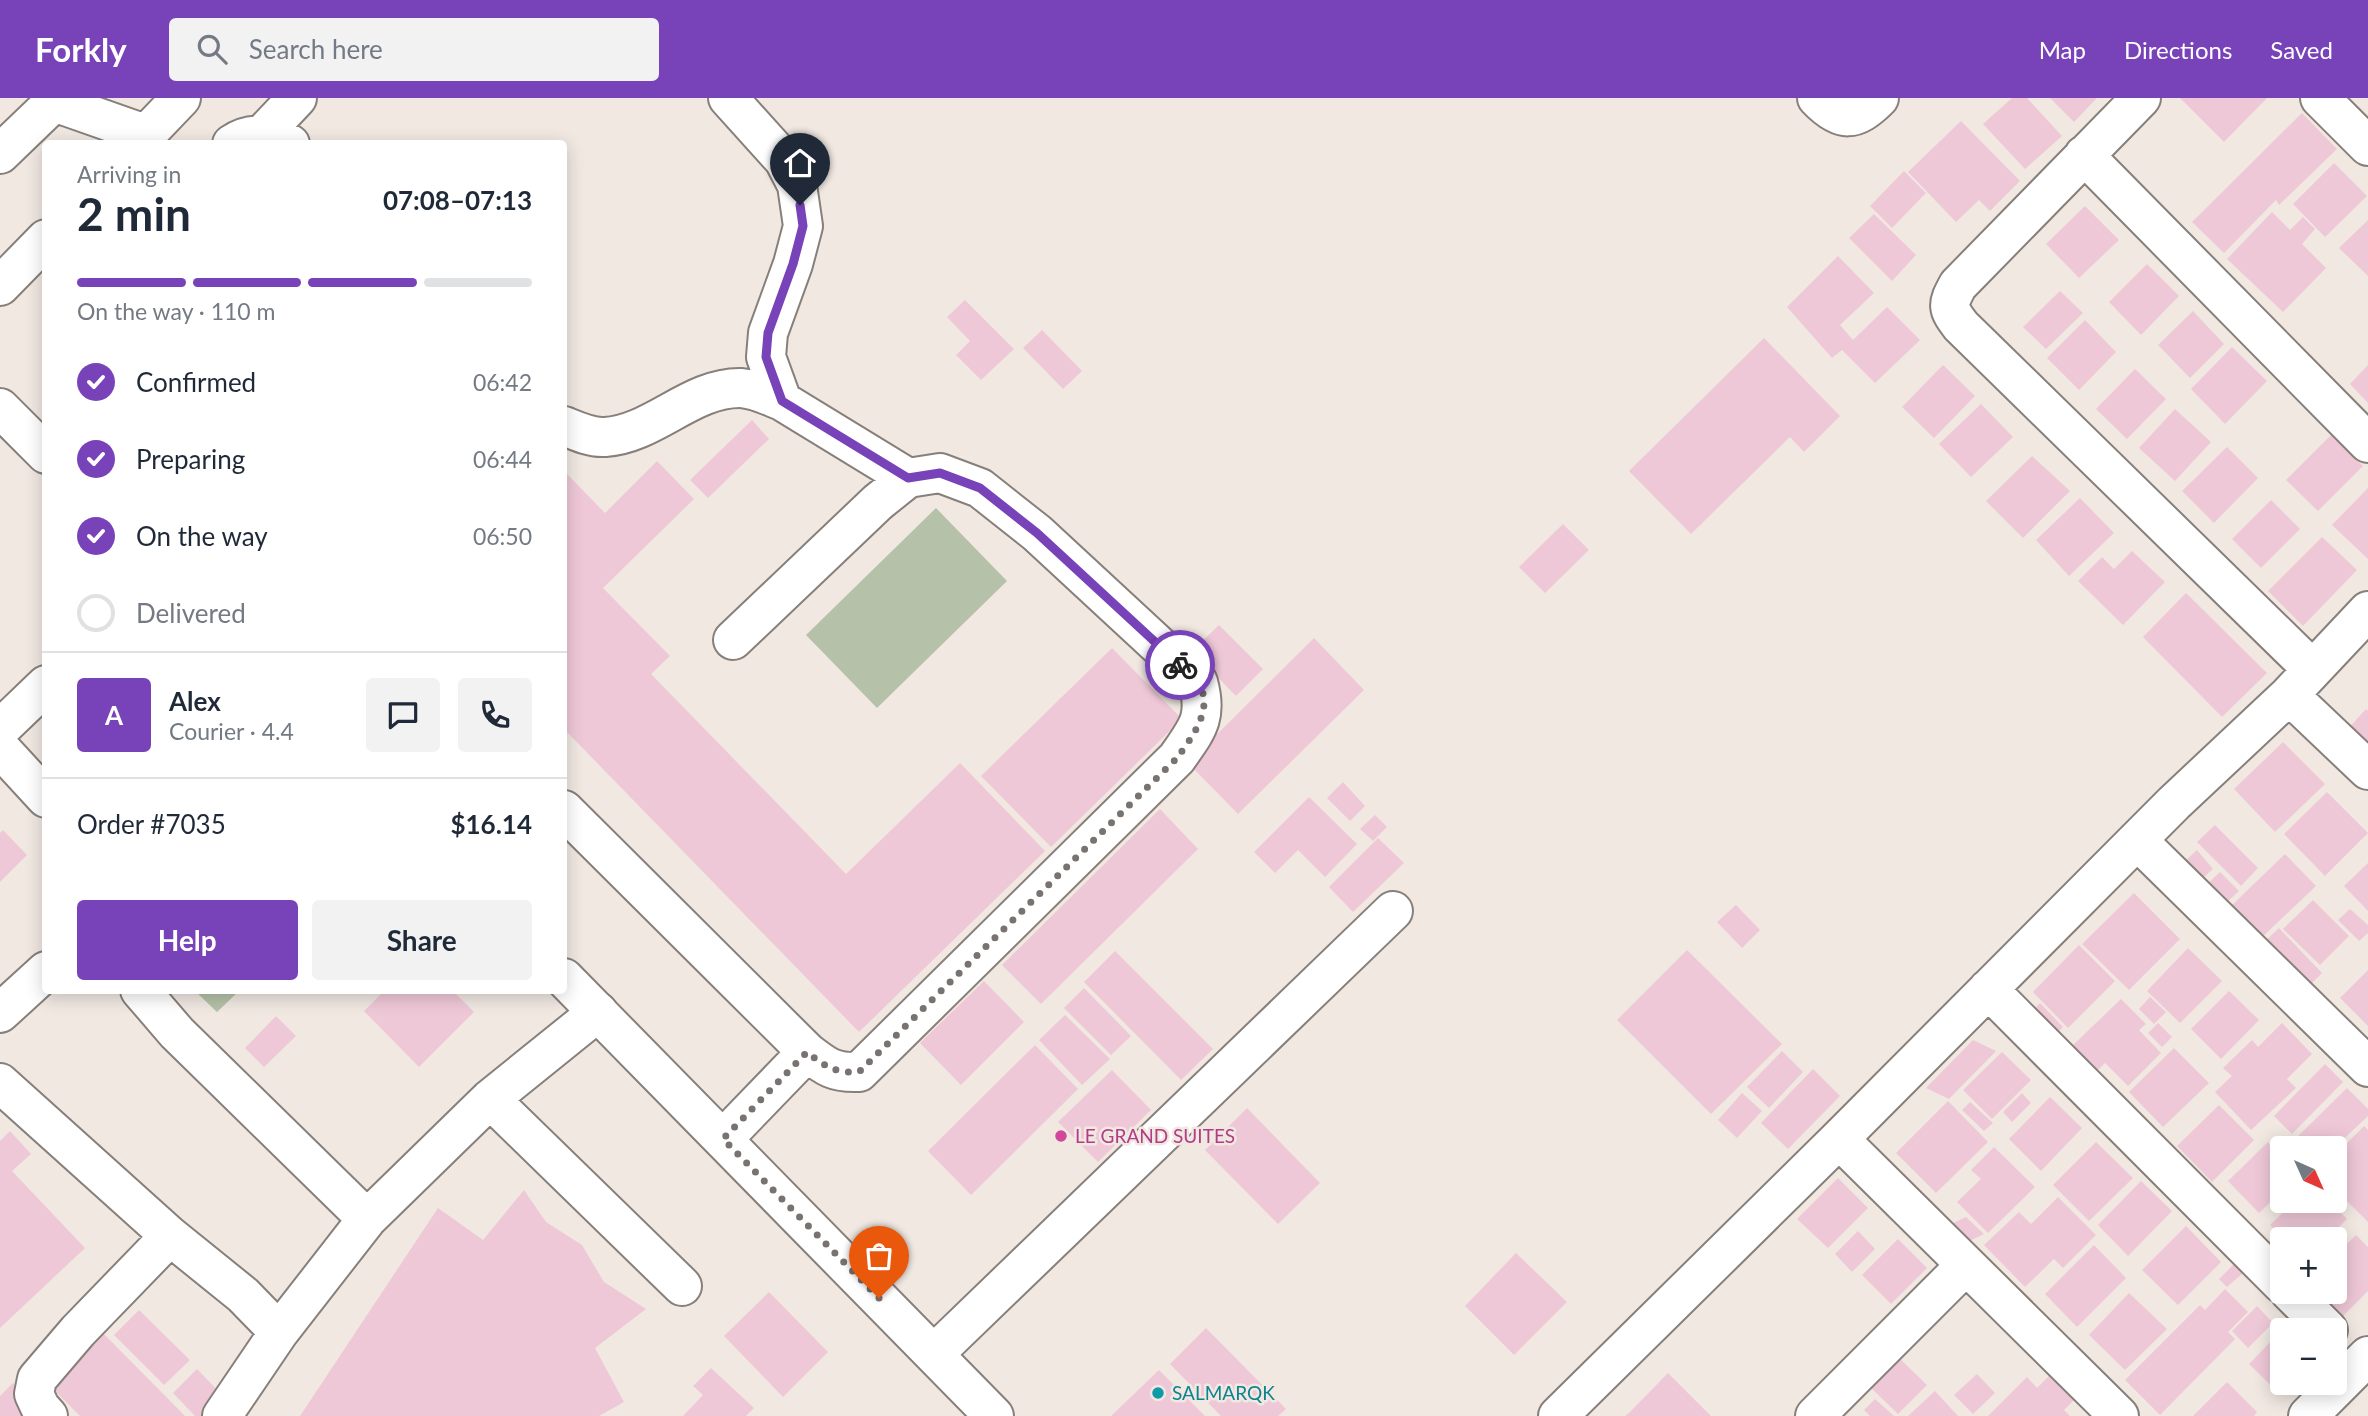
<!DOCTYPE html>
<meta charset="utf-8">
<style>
:root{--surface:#fff;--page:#f2f2f3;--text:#1f2937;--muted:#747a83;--line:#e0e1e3;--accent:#7842b9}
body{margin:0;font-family:Lato,sans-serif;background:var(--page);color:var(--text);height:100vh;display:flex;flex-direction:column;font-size:26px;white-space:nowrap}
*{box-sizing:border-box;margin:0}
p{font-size:23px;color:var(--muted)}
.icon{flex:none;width:38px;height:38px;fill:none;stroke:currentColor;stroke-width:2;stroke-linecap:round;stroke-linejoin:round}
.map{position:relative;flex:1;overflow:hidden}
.sheet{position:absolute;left:42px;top:42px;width:525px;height:854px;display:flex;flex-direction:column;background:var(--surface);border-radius:7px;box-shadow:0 4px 18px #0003}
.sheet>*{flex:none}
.needle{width:46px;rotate:135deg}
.buttons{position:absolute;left:2270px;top:1038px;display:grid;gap:14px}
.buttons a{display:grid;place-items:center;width:77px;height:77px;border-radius:7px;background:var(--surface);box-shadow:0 4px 18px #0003;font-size:35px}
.pin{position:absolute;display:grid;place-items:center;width:60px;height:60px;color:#fff;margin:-72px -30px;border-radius:50% 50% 50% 0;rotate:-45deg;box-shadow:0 0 7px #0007}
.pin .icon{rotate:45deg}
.courier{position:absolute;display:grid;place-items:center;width:70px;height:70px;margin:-35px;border:5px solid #7842b9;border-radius:50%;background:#fff;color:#222;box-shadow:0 2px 9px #0007}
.overview em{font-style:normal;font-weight:700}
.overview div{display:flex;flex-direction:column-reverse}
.overview{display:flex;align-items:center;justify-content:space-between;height:119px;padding:0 35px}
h1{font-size:46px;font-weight:700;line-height:52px}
.bar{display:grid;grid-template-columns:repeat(4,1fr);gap:10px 7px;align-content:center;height:84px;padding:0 35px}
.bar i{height:9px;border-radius:5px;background:var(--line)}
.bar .selected{background:var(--accent)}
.bar p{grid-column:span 4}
.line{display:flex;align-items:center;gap:18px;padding:0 35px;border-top:2px solid var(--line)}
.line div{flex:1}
.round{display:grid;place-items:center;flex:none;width:74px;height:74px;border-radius:7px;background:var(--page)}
ol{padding:0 35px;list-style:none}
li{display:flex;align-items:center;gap:21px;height:77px}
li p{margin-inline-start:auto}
li .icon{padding:7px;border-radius:50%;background:var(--accent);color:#fff;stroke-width:4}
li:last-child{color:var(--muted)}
li i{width:38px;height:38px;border:4px solid var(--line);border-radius:50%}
.cta{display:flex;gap:14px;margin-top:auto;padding:14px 35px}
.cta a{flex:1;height:80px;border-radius:7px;background:var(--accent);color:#fff;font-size:28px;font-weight:700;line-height:80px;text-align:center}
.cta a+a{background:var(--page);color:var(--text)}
header{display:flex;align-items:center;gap:42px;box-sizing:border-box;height:98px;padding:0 35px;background:var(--accent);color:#fff}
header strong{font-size:33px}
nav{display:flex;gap:38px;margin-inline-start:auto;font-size:24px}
.search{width:490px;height:63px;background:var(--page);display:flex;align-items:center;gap:18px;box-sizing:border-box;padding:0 24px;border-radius:7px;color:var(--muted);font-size:26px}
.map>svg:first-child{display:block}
</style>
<header>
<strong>Forkly</strong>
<div class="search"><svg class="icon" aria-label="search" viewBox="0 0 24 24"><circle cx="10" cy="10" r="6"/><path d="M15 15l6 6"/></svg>Search here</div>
<nav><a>Map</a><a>Directions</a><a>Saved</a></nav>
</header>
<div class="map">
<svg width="2368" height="1318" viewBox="0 0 2368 1318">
<rect width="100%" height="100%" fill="#f1e8e2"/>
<path fill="#b5c2a9" d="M936 410 1007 483 877 610 806 537Z
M195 893H239L217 914Z"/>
<path fill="#efc8d7" d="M2012 0H2027L2062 38 2025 71 1983 26Z
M2050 0H2097L2074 24Z
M2180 0H2267L2224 44Z
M2302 15 2337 51 2279 107 2276 102 2224 155 2192 124Z
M1961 23 2020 83 1990 113 1979 102 1956 124 1908 74Z
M2334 65 2367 98 2325 139 2293 106Z
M1904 73 1926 95 1892 130 1870 108Z
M2085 108 2119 142 2079 180 2046 146Z
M2272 114 2290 132 2303 119 2315 131 2302 146 2326 170 2283 214 2227 161Z
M1874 116 1916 157 1892 183 1849 140Z
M2368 122V178L2339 150Z
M1838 158 1874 195 1840 227 1853 242 1887 209 1920 242 1875 285 1842 252 1832 260 1787 209Z
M2147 166 2179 198 2141 237 2109 204Z
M2060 193 2083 215 2046 251 2023 229Z
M965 202 1014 251 981 282 956 257 970 243 947 219Z
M2193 213 2224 246 2190 280 2158 247Z
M2085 222 2116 254 2079 292 2047 260Z
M1042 232 1082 273 1063 291 1023 250Z
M1764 240 1840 318 1804 354 1790 339 1691 436 1629 373Z
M2232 249 2267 283 2225 326 2191 291Z
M1943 267 1975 298 1934 340 1902 309Z
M2368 267V305L2350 286Z
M2135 271 2166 301 2127 341 2096 311Z
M1981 306 2013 339 1971 379 1939 346Z
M2175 311 2211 344 2175 383 2139 350Z
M752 322 769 341 708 400 690 382Z
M2331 337 2363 368 2318 413 2286 382Z
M2227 349 2258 380 2214 425 2182 393Z
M2032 358 2070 393 2023 440 1986 403Z
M657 363 694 401 603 490 670 558 651 576 846 776 960 665 1045 753 859 934 564 631V373L605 415Z
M2368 390V461L2332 427Z
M2080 400 2114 435 2069 478 2036 442Z
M2271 402 2300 431 2261 470 2232 441Z
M1563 426 1589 452 1545 495 1519 469Z
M2322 439 2357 472 2303 528 2268 493Z
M2132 453 2165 484 2123 527 2078 483 2102 459 2114 471Z
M2186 495 2267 575 2222 619 2143 539Z
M1219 527 1263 571 1236 598 1192 553Z
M1314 540 1364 592 1238 716 1188 665Z
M1112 550 1182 621 1051 749 981 678Z
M2366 611 2368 613V657L2345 634Z
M2283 644 2325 686 2275 734 2234 691Z
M1343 684 1365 708 1350 723 1327 700Z
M2327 694 2368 735 2325 778 2284 736Z
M1309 699 1357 746 1325 779 1298 752 1275 775 1254 754Z
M1160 711 1198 751 1041 906 1002 867Z
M1375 717 1387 729 1373 743 1360 731Z
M2215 727 2258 770 2241 788 2197 744Z
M3 732 27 757 0 784V735Z
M1378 740 1404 765 1353 814 1329 789Z
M2197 752 2213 771 2202 781 2185 763Z
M2285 756 2316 788 2259 842 2229 810Z
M2368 765V813L2344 788Z
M2220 774 2239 793 2221 810 2203 790Z
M2134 795 2180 841 2129 892 2082 846Z
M2313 802 2349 838 2320 867 2283 831Z
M1736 807 1760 832 1742 850 1717 824Z
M2350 811 2368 827V835L2359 843 2338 822Z
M2279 830 2322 875 2306 891 2262 846Z
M2079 847 2115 883 2068 930 2033 894Z
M2188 850 2222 883 2180 925 2147 893Z
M1687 852 1782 946 1711 1016 1617 922Z
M1115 853 1213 951 1181 982 1084 884Z
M2368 872V928L2340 900Z
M984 883 1024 924 961 987 920 945Z
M1084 890 1131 938 1111 957 1064 910Z
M385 892H452L474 914 419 969 364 913Z
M2229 893 2259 922 2221 961 2191 931Z
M2150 899 2166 914 2154 926 2139 911Z
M2121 901 2146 926 2139 932 2161 955 2128 988 2105 965 2096 974 2071 949Z
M2040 905 2063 929 2052 940 2028 917Z
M1065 917 1110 961 1082 987 1039 942Z
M276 918 296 938 264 969 245 950Z
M2158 925 2172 939 2162 949 2148 935Z
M2282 925 2312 956 2287 981 2296 990 2251 1032 2215 994 2232 978 2223 970 2252 942 2258 949Z
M1973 942 1996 953 1949 1001 1926 990Z
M1035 947 1078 991 971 1097 928 1053Z
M2174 950 2209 985 2163 1029 2129 994Z
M1782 953 1803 974 1769 1010 1747 989Z
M2002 954 2031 982 1992 1021 1963 992Z
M2325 966 2343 984 2292 1036 2274 1018Z
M1813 971 1840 998 1788 1051 1761 1025Z
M1112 972 1151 1012 1098 1064 1058 1024Z
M2347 990 2368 1011V1018L2334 1050H2295L2291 1045Z
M1742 995 1762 1013 1737 1040 1718 1022Z
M2022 995 2031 1005 2012 1024 2003 1014Z
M2050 999 2082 1030 2041 1073 2009 1041Z
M1948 1003 1988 1044 1936 1095 1896 1055Z
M1970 1004 1993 1025 1984 1033 1962 1012Z
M2219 1007 2254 1042 2212 1084 2177 1048Z
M1247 1010 1320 1085 1278 1126 1205 1052Z
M2364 1028 2368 1032V1124L2334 1090V1058Z
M10 1033 31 1056 12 1073 85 1150 0 1230V1043Z
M2096 1044 2133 1080 2089 1123 2053 1087Z
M2268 1044 2282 1058V1093L2259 1115 2228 1083Z
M1994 1049 2035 1089 1988 1135 1957 1104 1981 1081 1971 1072Z
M1838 1080 1868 1110 1828 1150 1797 1121Z
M2141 1083 2172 1113 2128 1158 2098 1127Z
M524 1092 546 1124 582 1147 604 1184 646 1211 595 1250 624 1304 599 1318H300L438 1110 483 1142Z
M2058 1099 2096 1137 2063 1170 2054 1161 2025 1189 1984 1147 2019 1114 2031 1126Z
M2296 1102H2329L2347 1121 2327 1141H2284L2270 1127Z
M1966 1119 1984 1136 1957 1149 1940 1131Z
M2186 1128 2221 1164 2178 1207 2142 1172Z
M1858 1133 1875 1151 1852 1174 1835 1156Z
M2356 1137 2368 1149V1193L2343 1218 2319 1194H2334V1158Z
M1898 1141 1927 1170 1891 1206 1862 1177Z
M2094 1147 2126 1180 2077 1229 2045 1196Z
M1516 1155 1567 1204 1514 1257 1465 1208Z
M2234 1166 2243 1175 2227 1189 2219 1181Z
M2225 1191 2248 1214 2228 1234 2235 1241 2160 1317 2125 1282 2200 1207 2205 1212Z
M769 1194 828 1254 783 1299 724 1238Z
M2129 1195 2167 1231 2125 1272 2089 1237Z
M2257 1208 2273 1225 2248 1250 2232 1233Z
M139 1212 190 1262 164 1287 114 1237Z
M2295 1219 2308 1232H2282Z
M98 1230 185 1318H80L45 1283Z
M1206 1230 1286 1311 1278 1318H1221L1170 1266Z
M2282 1232V1284H2296L2282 1298 2249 1266Z
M1896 1257 1927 1287 1898 1316 1867 1286Z
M711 1270 754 1310 746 1318H683L703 1297 693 1288Z
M197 1271 224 1299 205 1318H195L173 1295Z
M1159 1272 1205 1318H1111Z
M1668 1275 1711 1318H1625L1630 1314Z
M1977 1276 1995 1295 1973 1316 1954 1297Z
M2049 1278 2074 1302 2064 1312 2070 1318H1988L2027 1279 2037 1290Z
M2227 1284 2257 1314 2254 1318H2193Z
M13 1285 44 1318H0V1298Z
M1935 1293 1958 1318H1908Z
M1875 1301 1894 1318H1870L1864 1312Z"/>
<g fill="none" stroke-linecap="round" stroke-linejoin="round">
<defs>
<path id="minor" d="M728 0 784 62 797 87 803 128 793 166 768 235 766 259 782 303
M1817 0C1841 25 1855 24 1879 0
M2141 0 1958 187C1947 207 1947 210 1961 228L2312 571
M2320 0 2368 48
M54 4 145 36
M263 36 297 0
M137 46 181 0
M232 46C251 33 270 36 290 46
M0 56 54 4 51 0
M2084 57 2368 345
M0 188 46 141
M564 328C576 333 591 340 605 339 654 336 691 289 741 290 756 291 769 298 782 303L908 380
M2289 597 2368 672
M0 631 46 587
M0 650 46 700
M564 712 807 954C826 969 834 975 859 974L1177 660C1197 631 1208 620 1198 584L1037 435 980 390 940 375 908 380 878 404 733 542
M2137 742 2368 969
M1988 891 2282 1186
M140 892 177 935 367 1121
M0 915 46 873
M0 985 170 1138 243 1197 279 1234 222 1318
M490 1001 682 1188
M723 1041 807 954
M1839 1041 2119 1318
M2290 1194 2328 1232
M279 1234 367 1121 490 1001 598 914
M934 1256 1393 813
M48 1318 40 1309 34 1296 37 1281 78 1233 170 1138
M1558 1318 1839 1041 2174 705 2289 597 2368 513
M1815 1318 1966 1167
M2308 1318 2368 1258"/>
<path id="major" d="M0 310 46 356
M564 880 994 1318"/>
</defs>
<use href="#minor" stroke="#877f7a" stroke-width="42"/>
<use href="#major" stroke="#877f7a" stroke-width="42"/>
<use href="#minor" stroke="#fff" stroke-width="38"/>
<use href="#major" stroke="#fff" stroke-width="38"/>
</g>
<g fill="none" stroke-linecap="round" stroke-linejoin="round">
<path stroke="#787370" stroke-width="7" stroke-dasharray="0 12.6" d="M879 1200 723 1041 807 954C826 969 834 975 859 974L1177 660C1192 639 1216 609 1197 583 1192 577 1185 572 1180 567"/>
<path stroke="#7842b9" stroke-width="9" d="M800 107 803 128 793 166 768 235 766 259 782 303 908 380 940 375 980 390 1037 435 1180 567"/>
</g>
<circle fill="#d1479c" stroke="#f1e8e2" stroke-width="2.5" cx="1061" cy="1038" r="7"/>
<circle fill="#0f9aa8" stroke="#f1e8e2" stroke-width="2.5" cx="1158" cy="1295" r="7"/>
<g text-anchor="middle" stroke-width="5" stroke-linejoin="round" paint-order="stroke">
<g font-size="19" fill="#b23c85" stroke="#f1e8e2" text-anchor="start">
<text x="1075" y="1045">LE GRAND SUITES</text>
</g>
<g font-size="19" fill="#0d838f" stroke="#f1e8e2" text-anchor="start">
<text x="1172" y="1302">SALMARQK</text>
</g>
</g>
</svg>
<div class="buttons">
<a><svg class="needle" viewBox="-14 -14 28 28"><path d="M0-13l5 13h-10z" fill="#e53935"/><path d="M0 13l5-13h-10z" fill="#747a83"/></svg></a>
<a>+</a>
<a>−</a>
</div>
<div class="pin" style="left:879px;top:1200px;background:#ea580c"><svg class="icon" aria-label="bag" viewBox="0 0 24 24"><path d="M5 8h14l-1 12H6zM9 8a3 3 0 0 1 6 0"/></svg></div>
<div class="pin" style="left:800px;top:107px;background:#1f2937"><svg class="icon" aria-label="home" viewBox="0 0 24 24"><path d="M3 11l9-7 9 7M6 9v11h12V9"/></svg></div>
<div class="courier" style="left:1180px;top:567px"><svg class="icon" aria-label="bike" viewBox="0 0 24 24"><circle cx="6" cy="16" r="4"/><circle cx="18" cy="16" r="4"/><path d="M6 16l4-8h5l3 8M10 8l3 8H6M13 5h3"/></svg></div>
<section class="sheet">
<div class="overview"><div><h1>2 min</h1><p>Arriving in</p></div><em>07:08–07:13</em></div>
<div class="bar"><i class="selected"></i><i class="selected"></i><i class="selected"></i><i></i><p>On the way · 110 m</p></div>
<ol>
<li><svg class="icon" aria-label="check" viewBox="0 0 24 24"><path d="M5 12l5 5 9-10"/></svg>Confirmed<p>06:42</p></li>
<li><svg class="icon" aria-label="check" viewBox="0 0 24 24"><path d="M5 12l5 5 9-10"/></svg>Preparing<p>06:44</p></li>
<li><svg class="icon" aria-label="check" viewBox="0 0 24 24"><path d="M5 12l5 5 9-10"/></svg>On the way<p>06:50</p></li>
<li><i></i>Delivered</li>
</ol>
<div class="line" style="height:126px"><b class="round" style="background:var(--accent);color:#fff">A</b><div><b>Alex</b><p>Courier · 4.4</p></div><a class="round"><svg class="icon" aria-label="chat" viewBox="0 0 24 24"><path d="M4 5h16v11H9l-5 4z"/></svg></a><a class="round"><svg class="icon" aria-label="phone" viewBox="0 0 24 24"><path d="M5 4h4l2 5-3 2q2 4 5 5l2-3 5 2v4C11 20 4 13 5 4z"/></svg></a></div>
<div class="line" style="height:91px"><div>Order #7035</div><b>$16.14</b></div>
<div class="cta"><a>Help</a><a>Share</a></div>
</section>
</div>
